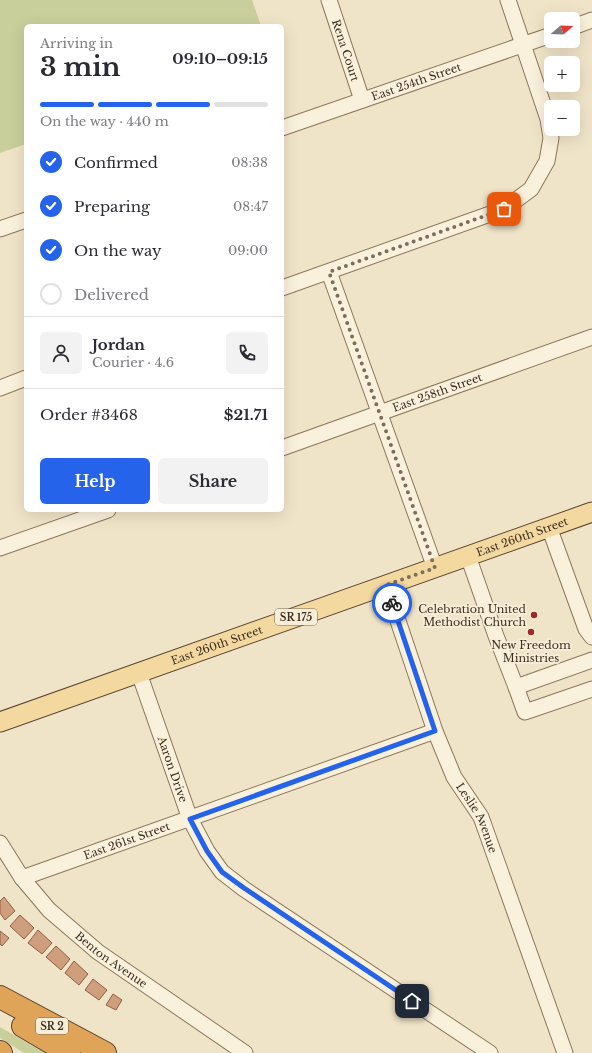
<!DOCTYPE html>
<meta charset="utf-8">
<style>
:root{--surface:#fff;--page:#f2f2f3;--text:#2b2b33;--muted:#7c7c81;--line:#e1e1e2;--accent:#2563eb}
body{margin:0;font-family:"Libre Baskerville",serif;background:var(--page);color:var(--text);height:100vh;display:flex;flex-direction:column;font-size:15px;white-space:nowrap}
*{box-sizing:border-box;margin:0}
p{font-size:13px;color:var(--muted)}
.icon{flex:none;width:22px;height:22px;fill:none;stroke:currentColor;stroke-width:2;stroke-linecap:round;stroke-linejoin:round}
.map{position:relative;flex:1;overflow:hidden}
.drawer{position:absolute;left:24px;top:24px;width:260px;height:488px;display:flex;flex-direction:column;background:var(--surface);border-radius:6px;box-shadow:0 4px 16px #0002}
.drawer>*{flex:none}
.needle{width:26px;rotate:71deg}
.tools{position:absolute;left:544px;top:12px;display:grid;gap:8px}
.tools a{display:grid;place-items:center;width:36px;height:36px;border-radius:6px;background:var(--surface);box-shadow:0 4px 16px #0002;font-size:20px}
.pin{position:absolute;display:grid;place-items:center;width:34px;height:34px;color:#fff;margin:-17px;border-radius:8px;box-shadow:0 2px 6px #0006}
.courier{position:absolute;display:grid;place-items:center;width:40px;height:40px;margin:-20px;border:3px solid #2563eb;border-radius:50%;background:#fff;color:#222;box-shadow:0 1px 5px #0007}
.headline em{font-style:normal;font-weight:700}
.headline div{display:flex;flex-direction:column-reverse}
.headline{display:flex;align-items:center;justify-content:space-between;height:68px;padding:0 16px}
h1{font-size:26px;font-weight:700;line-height:30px}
.bar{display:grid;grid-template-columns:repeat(4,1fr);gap:6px 4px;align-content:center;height:48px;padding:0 16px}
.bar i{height:5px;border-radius:3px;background:var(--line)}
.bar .current{background:var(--accent)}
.bar p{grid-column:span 4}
.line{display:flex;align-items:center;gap:10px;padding:0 16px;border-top:1px solid var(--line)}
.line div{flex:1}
.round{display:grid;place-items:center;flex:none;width:42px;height:42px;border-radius:6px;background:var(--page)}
ol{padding:0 16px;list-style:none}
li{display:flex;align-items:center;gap:12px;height:44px}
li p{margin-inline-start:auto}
li .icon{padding:4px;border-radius:50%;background:var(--accent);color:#fff;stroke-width:4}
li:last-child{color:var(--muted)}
li i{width:22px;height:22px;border:2px solid var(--line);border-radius:50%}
.primary-button{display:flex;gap:8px;margin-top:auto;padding:8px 16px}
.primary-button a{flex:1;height:46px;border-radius:6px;background:var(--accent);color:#fff;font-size:16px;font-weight:700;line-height:46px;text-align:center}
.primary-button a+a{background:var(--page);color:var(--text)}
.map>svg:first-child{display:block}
</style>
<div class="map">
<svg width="592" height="1053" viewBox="0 0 592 1053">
<rect width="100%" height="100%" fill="#f0e4c8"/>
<path fill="#c9cf9b" d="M0 0H252L261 26H26V144L0 153Z
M0 1027 45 1053H24L0 1038Z"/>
<path fill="#cf9f7d" stroke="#8d5f41" d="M4 897 15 911 5 920 0 913V901Z
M20 915 34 928 24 939 10 926Z
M38 930 52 943 42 954 28 943Z
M0 931 9 938 2 946 0 944Z
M56 946 70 959 61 970 46 957Z
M74 961 88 974 79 985 65 973Z
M93 979 107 990 99 1000 85 990Z
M113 994 122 1000 116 1010 106 1005Z"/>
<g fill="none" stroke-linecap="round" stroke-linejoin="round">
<defs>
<g id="minor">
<path id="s1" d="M329 0 362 100"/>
<path d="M573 27 592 20"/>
<path id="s2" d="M282 128 551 35"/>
<path d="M0 229 26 220"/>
<path d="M329 272 435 568"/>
<path d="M282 288 504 209 531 189 547 161 551 138 548 119 508 0"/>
<path d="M0 388 26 378"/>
<path id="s3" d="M282 448 592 337"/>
<path d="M549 527 586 629 592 637"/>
<path d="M0 548 108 510"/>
<path d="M468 556 496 636 516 687 525 712 592 689"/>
<path id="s4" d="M386 585 435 731 454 777 481 817 565 1053"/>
<path id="s5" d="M139 673 190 819 207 851 222 872 244 889 490 1053"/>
<path d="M516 687 592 660"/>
<path id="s6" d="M0 843 22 878 49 910 98 952 245 1053"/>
<path id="s7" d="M22 878 435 731"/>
</g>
<g id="major">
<path id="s8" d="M0 722 592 512"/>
</g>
<path id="highway" d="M0 997 105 1053
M23 1026 69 1053
M0 1052 1 1053"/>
</defs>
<use href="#minor" stroke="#8d765c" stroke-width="17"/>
<use href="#major" stroke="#5b4430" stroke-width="21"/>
<use href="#highway" stroke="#5b4430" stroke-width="24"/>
<use href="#minor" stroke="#faf1dc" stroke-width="15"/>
<use href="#major" stroke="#f3d9a0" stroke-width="19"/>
<use href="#highway" stroke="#e0a458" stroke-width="22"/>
</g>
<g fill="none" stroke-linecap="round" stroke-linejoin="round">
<path stroke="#7c6e5b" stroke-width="4" stroke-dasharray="0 7.2" d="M392 603 386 585 435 568 329 272 504 209"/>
<path stroke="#2563eb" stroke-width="5" d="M392 603 435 731 190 819 207 851 222 872 244 888 412 1001"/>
</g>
<g fill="#9e2a2b" stroke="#f7eed8" stroke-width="1.5">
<circle cx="534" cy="615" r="4"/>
<circle cx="531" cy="632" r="4"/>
</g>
<g text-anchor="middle" stroke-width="3.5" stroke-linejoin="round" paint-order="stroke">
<g fill="#f7eed8" stroke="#756857" stroke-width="1">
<rect x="275" y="609" width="42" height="16" rx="3"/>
<rect x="36" y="1018" width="32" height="16" rx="3"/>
</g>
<g font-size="10" font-weight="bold" fill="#3d2e20">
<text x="296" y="621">SR 175</text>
<text x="52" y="1030">SR 2</text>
</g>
<g font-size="11" fill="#3d2e20" stroke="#f7eed8">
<text dy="4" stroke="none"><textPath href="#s1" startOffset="53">Rena Court</textPath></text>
<text dy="4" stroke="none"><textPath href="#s2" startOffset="142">East 254th Street</textPath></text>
<text dy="4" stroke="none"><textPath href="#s3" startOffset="165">East 258th Street</textPath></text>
<text dy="4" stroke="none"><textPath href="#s8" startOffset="554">East 260th Street</textPath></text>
<text dy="4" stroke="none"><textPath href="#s8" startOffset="230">East 260th Street</textPath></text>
<text dy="4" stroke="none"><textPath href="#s5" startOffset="102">Aaron Drive</textPath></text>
<text dy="4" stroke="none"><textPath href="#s4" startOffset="251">Leslie Avenue</textPath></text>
<text dy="4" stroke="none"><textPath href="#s7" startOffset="111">East 261st Street</textPath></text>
<text dy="4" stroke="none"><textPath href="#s6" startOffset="163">Benton Avenue</textPath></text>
</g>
<g font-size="11" fill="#3d2e20" stroke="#f7eed8" text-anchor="end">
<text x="526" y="613">Celebration United<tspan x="526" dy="13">Methodist Church</tspan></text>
<text x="531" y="649" text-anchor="middle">New Freedom<tspan x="531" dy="13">Ministries</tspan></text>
</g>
</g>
</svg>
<div class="tools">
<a><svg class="needle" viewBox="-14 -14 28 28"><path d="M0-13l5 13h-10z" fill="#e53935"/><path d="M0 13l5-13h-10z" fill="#7c7c81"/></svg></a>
<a>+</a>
<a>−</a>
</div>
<div class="pin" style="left:504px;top:209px;background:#ea580c"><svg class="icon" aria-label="bag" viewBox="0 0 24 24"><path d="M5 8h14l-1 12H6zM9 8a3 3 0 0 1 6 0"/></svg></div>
<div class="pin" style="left:412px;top:1001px;background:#1f2937"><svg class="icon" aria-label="home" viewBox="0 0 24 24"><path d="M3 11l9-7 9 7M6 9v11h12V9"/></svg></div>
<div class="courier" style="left:392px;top:603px"><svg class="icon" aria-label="bike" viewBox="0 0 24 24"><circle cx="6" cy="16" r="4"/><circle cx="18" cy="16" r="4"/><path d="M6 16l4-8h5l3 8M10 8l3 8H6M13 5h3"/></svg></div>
<section class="drawer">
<div class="headline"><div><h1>3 min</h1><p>Arriving in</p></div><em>09:10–09:15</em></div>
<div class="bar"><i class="current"></i><i class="current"></i><i class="current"></i><i></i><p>On the way · 440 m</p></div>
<ol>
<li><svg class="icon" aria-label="check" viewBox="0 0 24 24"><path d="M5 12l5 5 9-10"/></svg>Confirmed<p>08:38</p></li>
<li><svg class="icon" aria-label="check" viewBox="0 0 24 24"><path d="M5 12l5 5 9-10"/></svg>Preparing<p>08:47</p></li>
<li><svg class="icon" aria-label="check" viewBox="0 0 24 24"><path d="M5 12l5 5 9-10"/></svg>On the way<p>09:00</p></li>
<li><i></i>Delivered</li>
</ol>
<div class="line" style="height:72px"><a class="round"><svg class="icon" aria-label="person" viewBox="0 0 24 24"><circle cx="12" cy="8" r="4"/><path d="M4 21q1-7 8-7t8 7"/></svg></a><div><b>Jordan</b><p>Courier · 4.6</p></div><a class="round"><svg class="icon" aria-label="phone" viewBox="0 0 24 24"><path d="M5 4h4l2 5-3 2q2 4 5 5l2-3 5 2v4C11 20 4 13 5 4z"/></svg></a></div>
<div class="line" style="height:52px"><div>Order #3468</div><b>$21.71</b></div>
<div class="primary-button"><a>Help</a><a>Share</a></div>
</section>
</div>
